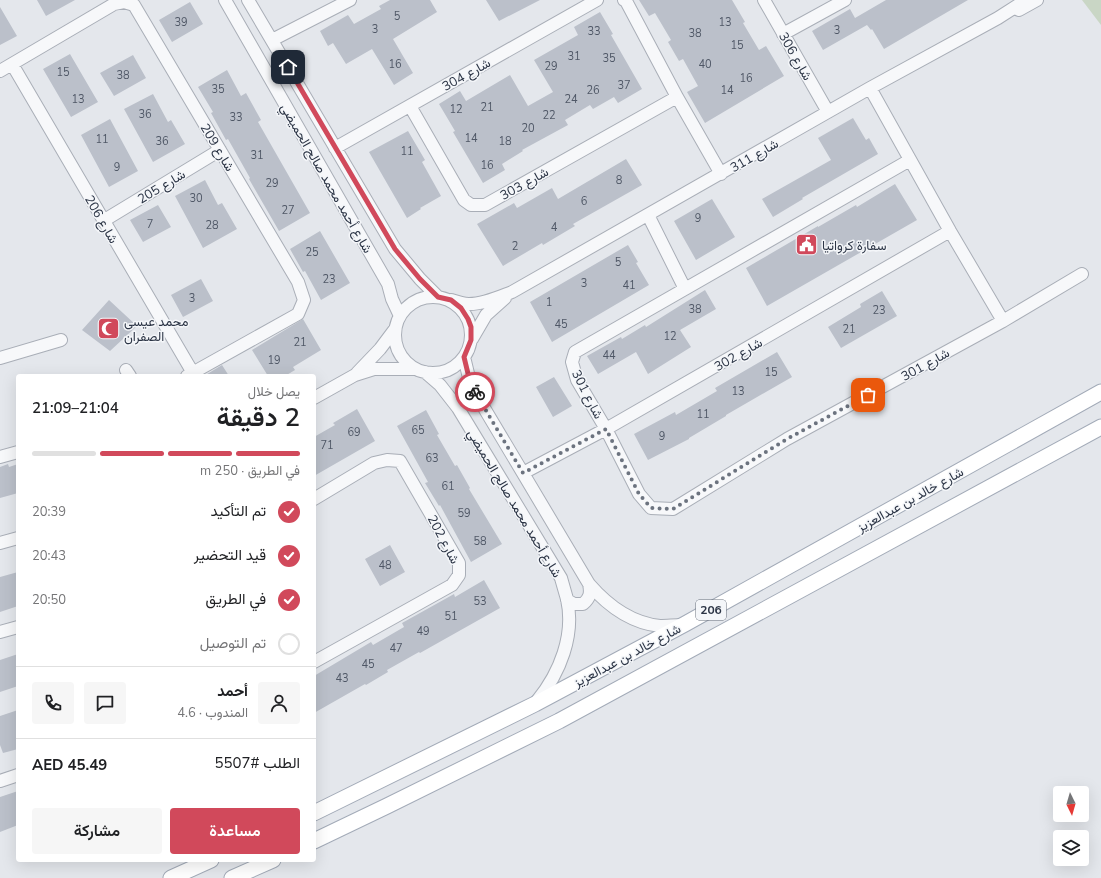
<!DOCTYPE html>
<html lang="ar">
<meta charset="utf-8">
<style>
:root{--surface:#fff;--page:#f6f6f6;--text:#202124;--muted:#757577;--line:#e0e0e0;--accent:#d1495b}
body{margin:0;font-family:"Nunito Sans",Vazirmatn,sans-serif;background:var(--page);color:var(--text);direction:rtl;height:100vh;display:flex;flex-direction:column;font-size:15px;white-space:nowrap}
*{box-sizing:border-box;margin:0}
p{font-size:13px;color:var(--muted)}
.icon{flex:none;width:22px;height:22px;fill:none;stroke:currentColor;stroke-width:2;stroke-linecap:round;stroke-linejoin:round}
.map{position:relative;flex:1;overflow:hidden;direction:ltr}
.sheet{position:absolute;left:16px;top:374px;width:300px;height:488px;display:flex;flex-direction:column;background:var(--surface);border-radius:4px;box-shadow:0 4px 16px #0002;direction:rtl}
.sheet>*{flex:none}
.needle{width:26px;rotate:175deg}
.tools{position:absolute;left:1053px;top:786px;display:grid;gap:8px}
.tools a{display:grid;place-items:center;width:36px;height:36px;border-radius:4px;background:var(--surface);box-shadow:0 4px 16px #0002;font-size:20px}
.pin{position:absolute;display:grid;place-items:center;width:34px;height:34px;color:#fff;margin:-17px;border-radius:8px;box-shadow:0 2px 6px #0006}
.courier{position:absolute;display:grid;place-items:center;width:40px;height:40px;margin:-20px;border:3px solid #d1495b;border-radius:50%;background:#fff;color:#222;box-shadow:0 1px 5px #0007}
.overview em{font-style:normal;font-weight:600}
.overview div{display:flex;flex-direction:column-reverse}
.overview{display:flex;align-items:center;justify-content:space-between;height:68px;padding:0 16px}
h1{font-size:26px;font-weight:600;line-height:30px}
.bar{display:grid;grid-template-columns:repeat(4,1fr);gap:6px 4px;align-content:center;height:48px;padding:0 16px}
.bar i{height:5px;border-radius:3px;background:var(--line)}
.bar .active{background:var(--accent)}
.bar p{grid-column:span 4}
.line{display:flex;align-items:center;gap:10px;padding:0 16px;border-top:1px solid var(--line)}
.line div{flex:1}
.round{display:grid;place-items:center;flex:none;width:42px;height:42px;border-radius:4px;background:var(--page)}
ol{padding:0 16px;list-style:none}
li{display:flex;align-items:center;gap:12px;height:44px}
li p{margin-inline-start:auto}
li .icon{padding:4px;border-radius:50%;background:var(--accent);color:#fff;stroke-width:4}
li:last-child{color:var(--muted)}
li i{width:22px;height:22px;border:2px solid var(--line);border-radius:50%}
.primary-button{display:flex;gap:8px;margin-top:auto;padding:8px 16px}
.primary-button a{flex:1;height:46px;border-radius:4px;background:var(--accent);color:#fff;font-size:16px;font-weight:600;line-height:46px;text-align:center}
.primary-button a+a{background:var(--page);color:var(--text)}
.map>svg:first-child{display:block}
</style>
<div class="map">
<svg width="1101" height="878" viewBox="0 0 1101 878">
<rect width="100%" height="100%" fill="#e4e7ec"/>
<path fill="#c9d6c5" d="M1082 0H1101V25Z"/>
<path fill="#bbc0ca" d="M37 0H75L46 16Z
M390 0H430L437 12 393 39 413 73 394 85 372 49 346 64 333 43 328 46 320 31 348 15 354 24 381 9 379 6Z
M486 0H540L499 21Z
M639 0H732L745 22 743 23 759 50 766 46 784 76 705 123 687 92 698 86 683 59 679 61 668 42 671 40 655 13 649 16Z
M886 0H968L884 49 872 29 871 30 867 25 823 50 812 31 850 9 855 18Z
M190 2 203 24 172 42 159 20Z
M0 7 17 36 0 45Z
M600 12 613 34 611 35 642 89 618 103 614 97 593 109 590 105 565 120 568 125 522 150 523 151 502 164 505 170 483 183 453 132 455 131 439 104 460 91 466 101 510 75 528 106 553 92 534 60 578 35 574 27Z
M70 54 98 102 71 117 43 69Z
M133 55 146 78 114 96 100 73Z
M227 70 241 96 246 93 261 120 258 122 310 213 279 231 249 179 250 178 228 139 226 140 211 113 213 112 198 87Z
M153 94 168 122 171 120 185 144 153 162 124 109Z
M853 118 866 140 869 138 878 154 802 198 803 199 773 217 762 199 831 160 818 138Z
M110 119 138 171 109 187 81 135Z
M408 131 425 160 422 162 441 196 420 208 421 209 407 218 369 152Z
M626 159 642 185 573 224 575 226 543 245 542 243 503 266 477 224 514 203 517 208 552 188 558 199Z
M205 180 218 205 222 203 237 229 203 248 175 196Z
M895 184 917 220 767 306 746 268 818 226V227L856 205 857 207Z
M712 199 735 237 696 260 674 221Z
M158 205 171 227 143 242 130 220Z
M320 231 350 283 321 300 305 271 303 272 290 249Z
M628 245 638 262 636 263 649 285 552 342 530 302Z
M201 279 213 301 183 317 171 295Z
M705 290 716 309 680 330 691 347 648 374 636 352 598 374 587 356 621 337 622 339 645 325 646 327Z
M882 291 897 316 841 348 828 327 861 307 860 304Z
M109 300 137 326 110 351 82 330Z
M303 319 321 350 293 367 295 370 285 376H268L252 350Z
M777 352 792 377 726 415V416L689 438V439L648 460 634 434 675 412 676 415 717 391 715 388Z
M222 365 229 376H204Z
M554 377 572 406 553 417 536 387Z
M357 409 375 441 314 476V437L335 425 333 423Z
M426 410 439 434 437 435 455 466 457 465 470 488 469 489 502 544 471 562 440 505 439 506 425 483 428 482 397 426Z
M8 464 9 467 18 464V493L0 498V467Z
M390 545 405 572 380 586 365 559Z
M18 572V606L0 612V577Z
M484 580 500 608 420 653 419 652 387 670 388 672 366 685 365 684 314 713V676L371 642 373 645 404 627 402 623 454 594 455 597Z
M18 654V686L0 692V660Z
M18 710V749L3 753 0 745V716Z
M18 791V825L0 832V797Z"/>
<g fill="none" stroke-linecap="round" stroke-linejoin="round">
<defs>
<path id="minor" d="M225 0 388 284 392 299 400 316
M248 0 395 249 420 279 438 297
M624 0 626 1 677 97 721 174
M764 0 828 112
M1019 10 1037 0
M783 34 845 0
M272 40 350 0
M12 64 193 373
M0 71 114 4 124 2 134 5 298 282 304 300 298 314 187 376
M870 88 950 231 1003 321
M410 106 464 200 471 205H485L677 97
M335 148 597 0
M910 160 575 352 572 362 577 380 606 429 639 494 651 508 673 509 787 439 1003 321 1082 274
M648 215 685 289
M103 221 220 150
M395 335a38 38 0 1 1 76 0a38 38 0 1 1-76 0Z
M451 300C457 302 463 304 469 304 484 304 499 297 512 292L870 88 998 18 1026 0
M472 339 486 315 505 298
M464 357 471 386 589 584C608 606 631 623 660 626 667 626 675 625 682 625
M0 358 61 340
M126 370 130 376
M425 372 440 385 458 408 561 578C563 585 565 592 567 599 575 635 560 673 537 701
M357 373 380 349 395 329
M314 398 355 375 374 369H415
M0 457 18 452
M523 473 606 429 950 231
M314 499 374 463 387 460 400 461 459 563V575L452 585 314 662
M0 543 18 538
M567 600 574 604H583C590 598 591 593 589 584
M0 632 18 627
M0 781 18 775"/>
<path id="major" d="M314 813 535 704 685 624 1101 392
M314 841 387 806 559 721 1101 427
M171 878 211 860
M232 878 273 860"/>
</defs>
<use href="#minor" stroke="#a9aeb7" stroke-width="14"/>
<use href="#major" stroke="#a3abb8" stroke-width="17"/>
<use href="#minor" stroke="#f7f8fa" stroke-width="12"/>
<use href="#major" stroke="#fff" stroke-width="15"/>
</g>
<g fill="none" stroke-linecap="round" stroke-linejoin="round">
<path stroke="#6c737f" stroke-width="4" stroke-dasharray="0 7.2" d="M475 392 523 473 606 429 639 494 651 508 673 509 787 439 868 395"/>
<path stroke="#d1495b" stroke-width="5" d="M288 67 395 249 420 279 438 297 451 300 461 308 468 319 471 327V340L464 357 471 386 475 392"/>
</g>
<defs>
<symbol id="civic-square" viewBox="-11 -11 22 22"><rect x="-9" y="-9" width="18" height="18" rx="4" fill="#d1495b" stroke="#f4f6f9"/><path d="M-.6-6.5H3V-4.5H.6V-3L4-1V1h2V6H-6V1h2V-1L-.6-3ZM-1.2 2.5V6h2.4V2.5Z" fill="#fff"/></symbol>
<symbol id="mosque-square" viewBox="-11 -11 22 22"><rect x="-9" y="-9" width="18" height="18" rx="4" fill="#d1495b" stroke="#f4f6f9"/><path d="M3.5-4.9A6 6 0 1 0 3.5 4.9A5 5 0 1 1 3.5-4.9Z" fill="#fff"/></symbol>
</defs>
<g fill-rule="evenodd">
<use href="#civic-square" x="794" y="232" width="25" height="25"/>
<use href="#mosque-square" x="96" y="316" width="25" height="25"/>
</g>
<g text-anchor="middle" stroke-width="3" stroke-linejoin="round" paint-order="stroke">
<g font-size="11" fill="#4f5766">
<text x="397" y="20">5</text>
<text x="181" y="26">39</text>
<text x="725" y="26">13</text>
<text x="375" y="33">3</text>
<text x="837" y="34">3</text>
<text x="594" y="35">33</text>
<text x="695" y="37">38</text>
<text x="737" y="49">15</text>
<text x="574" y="60">31</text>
<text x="609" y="62">35</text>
<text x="395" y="68">16</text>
<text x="705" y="68">40</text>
<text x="551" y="70">29</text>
<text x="63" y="76">15</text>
<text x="123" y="79">38</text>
<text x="746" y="82">16</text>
<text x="624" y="89">37</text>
<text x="218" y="93">35</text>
<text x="593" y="94">26</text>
<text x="727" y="94">14</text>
<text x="78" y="103">13</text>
<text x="571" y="103">24</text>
<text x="487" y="111">21</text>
<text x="456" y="113">12</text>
<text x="145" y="118">36</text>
<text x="549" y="119">22</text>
<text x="236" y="121">33</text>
<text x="528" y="132">20</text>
<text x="471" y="142">14</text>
<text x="102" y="143">11</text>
<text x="162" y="145">36</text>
<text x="505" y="145">18</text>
<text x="407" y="155">11</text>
<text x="257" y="159">31</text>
<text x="487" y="169">16</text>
<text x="117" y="171">9</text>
<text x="619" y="184">8</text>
<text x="272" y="187">29</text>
<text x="196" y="202">30</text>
<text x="584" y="205">6</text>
<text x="288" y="214">27</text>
<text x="698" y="222">9</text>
<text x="150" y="228">7</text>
<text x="212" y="229">28</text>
<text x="554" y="231">4</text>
<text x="515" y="250">2</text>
<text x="312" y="256">25</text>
<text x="618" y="266">5</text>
<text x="329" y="283">23</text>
<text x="584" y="287">3</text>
<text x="629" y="289">41</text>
<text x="192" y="302">3</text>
<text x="549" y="306">1</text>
<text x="695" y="313">38</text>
<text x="879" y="314">23</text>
<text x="561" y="328">45</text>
<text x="849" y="333">21</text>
<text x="670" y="340">12</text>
<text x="300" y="346">21</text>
<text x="609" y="359">44</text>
<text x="274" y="364">19</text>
<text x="771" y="376">15</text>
<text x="738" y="395">13</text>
<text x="703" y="418">11</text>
<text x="418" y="434">65</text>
<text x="354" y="436">69</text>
<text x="662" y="440">9</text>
<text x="327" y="449">71</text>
<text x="432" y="462">63</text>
<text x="448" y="490">61</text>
<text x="464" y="517">59</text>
<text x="480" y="545">58</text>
<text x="385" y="569">48</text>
<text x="480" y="605">53</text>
<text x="451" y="620">51</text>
<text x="423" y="635">49</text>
<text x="396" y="652">47</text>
<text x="368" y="668">45</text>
<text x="342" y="682">43</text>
</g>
<rect fill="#f4f6f9" stroke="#676e7b" stroke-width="1" x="696" y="600" width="30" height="20" rx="3"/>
<g font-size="12" font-weight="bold" fill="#2b3445">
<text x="711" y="614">206</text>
</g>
<g font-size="13" fill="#2b3445" stroke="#f4f6f9">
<text transform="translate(796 56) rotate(60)" y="5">شارع 306</text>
<text transform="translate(466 74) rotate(-29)" y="5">شارع 304</text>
<text transform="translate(218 147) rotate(59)" y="5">شارع 209</text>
<text transform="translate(754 155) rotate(-30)" y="5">شارع 311</text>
<text transform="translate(327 178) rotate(60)" y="5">شارع أحمد محمد صالح الحميضي</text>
<text transform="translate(524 183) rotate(-29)" y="5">شارع 303</text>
<text transform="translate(161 186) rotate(-31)" y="5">شارع 205</text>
<text transform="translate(102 219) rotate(60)" y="5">شارع 206</text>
<text transform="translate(738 354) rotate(-30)" y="5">شارع 302</text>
<text transform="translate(925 364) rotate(-29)" y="5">شارع 301</text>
<text transform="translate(588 394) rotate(63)" y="5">شارع 301</text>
<text transform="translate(910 499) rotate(-29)" y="5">شارع خالد بن عبدالعزيز</text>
<text transform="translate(515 503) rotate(59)" y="5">شارع أحمد محمد صالح الحميضي</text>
<text transform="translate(444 539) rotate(62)" y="5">شارع 202</text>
<text transform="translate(627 655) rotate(-28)" y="5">شارع خالد بن عبدالعزيز</text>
</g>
<g font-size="13" fill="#2b3445" stroke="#f4f6f9" text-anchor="start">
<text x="822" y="250">سفارة كرواتيا</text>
<text x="124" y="326">محمد عيسى<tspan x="124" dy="15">الصفران</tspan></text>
</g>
</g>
</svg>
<div class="tools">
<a><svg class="needle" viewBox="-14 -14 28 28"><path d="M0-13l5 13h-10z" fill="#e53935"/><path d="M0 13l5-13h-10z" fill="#757577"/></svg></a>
<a><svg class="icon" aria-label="layers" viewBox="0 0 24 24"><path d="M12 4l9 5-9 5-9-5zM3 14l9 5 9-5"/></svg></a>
</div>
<div class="pin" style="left:868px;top:395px;background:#ea580c"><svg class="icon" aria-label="bag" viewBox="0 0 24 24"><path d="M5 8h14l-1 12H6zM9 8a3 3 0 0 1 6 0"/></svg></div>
<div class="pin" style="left:288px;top:67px;background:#1f2937"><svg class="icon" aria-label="home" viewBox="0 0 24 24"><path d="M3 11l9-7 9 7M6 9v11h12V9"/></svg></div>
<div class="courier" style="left:475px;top:392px"><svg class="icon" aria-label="bike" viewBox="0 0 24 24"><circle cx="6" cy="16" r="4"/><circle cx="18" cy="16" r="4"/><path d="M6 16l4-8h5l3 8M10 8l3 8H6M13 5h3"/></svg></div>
<section class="sheet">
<div class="overview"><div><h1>2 دقيقة</h1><p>يصل خلال</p></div><em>21:04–21:09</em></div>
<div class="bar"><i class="active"></i><i class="active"></i><i class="active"></i><i></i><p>في الطريق · 250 m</p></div>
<ol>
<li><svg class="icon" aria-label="check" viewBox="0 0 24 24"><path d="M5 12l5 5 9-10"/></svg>تم التأكيد<p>20:39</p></li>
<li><svg class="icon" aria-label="check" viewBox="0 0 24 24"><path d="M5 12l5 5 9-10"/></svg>قيد التحضير<p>20:43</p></li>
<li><svg class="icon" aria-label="check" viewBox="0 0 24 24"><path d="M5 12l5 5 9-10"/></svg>في الطريق<p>20:50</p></li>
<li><i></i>تم التوصيل</li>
</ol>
<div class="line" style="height:72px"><a class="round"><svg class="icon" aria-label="person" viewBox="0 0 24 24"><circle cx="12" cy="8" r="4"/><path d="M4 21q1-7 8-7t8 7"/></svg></a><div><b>أحمد</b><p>المندوب · 4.6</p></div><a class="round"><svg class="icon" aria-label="chat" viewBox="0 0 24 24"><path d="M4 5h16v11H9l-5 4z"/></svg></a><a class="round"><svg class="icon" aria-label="phone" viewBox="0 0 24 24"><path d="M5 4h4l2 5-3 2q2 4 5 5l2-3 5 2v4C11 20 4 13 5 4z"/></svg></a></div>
<div class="line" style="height:52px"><div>الطلب #5507</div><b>AED 45.49</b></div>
<div class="primary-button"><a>مساعدة</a><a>مشاركة</a></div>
</section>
</div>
